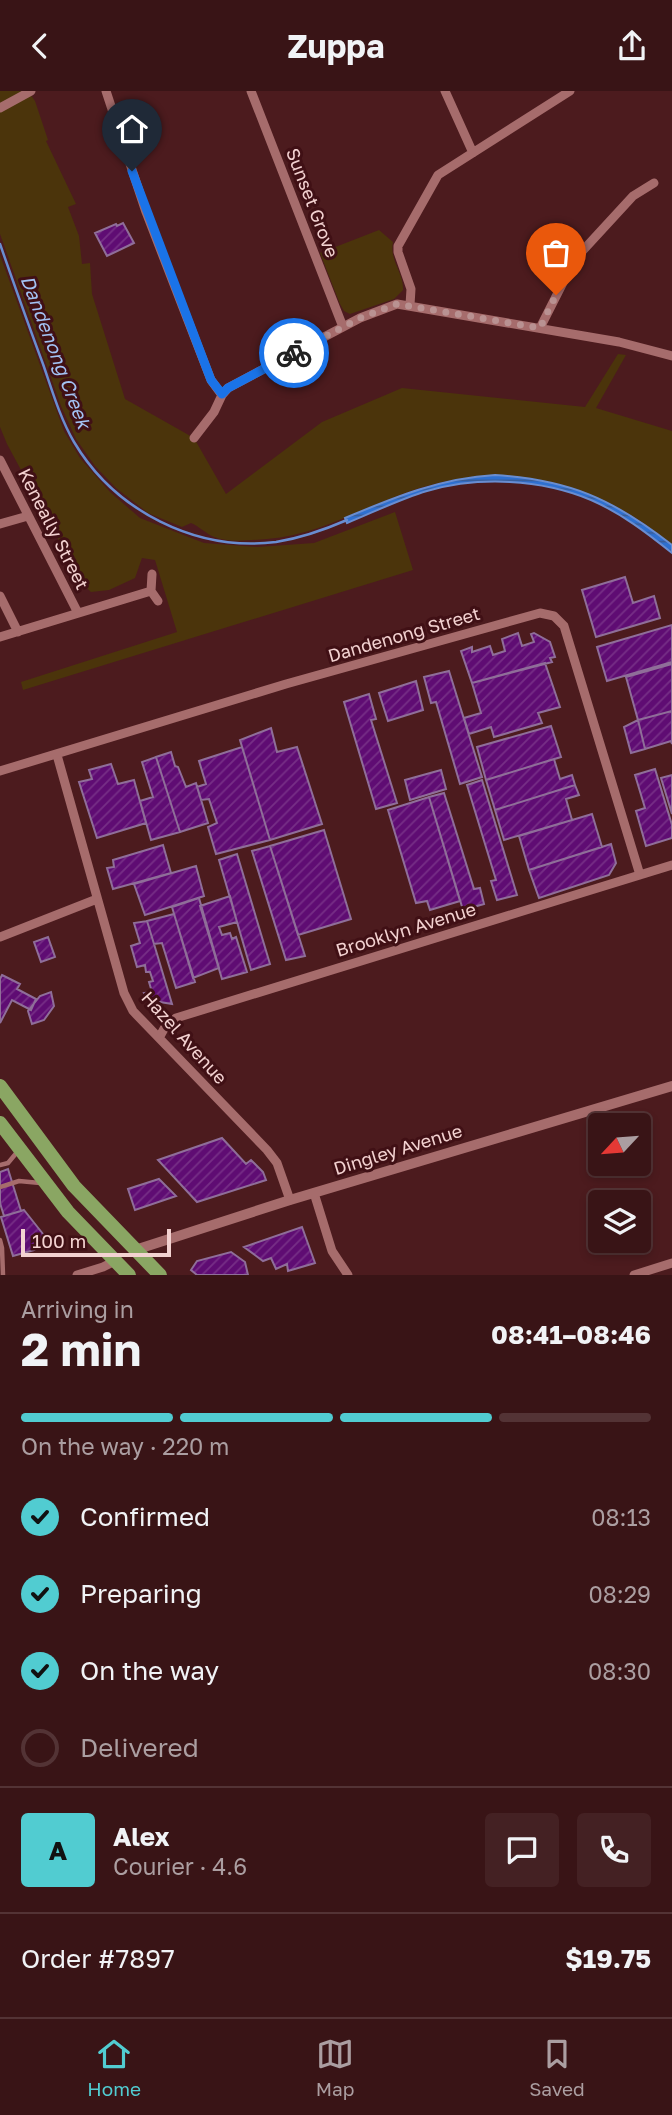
<!DOCTYPE html>
<meta charset="utf-8">
<style>
:root{--surface:#391416;--page:#442123;--text:#f1f3f6;--muted:#ab9ea1;--line:#533335;--accent:#51ccd1}
body{margin:0;font-family:"Golos Text",sans-serif;background:var(--page);color:var(--text);height:100vh;display:flex;flex-direction:column;font-size:26px;white-space:nowrap}
*{box-sizing:border-box;margin:0}
p{font-size:23px;color:var(--muted)}
.icon{flex:none;width:38px;height:38px;fill:none;stroke:currentColor;stroke-width:2;stroke-linecap:round;stroke-linejoin:round}
.map{position:relative;height:1184px;overflow:hidden}
.side{display:flex;flex-direction:column;background:var(--surface);flex:1}
.side>*{flex:none}
.needle{width:46px;rotate:244deg}
.fabs{position:absolute;left:588px;top:1022px;display:grid;gap:14px}
.fabs a{display:grid;place-items:center;width:63px;height:63px;border-radius:7px;background:var(--surface);box-shadow:0 4px 10px #0003,0 0 0 2px var(--line);font-size:35px}
.scale{position:absolute;left:21px;bottom:18px;width:150px;box-sizing:border-box;padding-left:7px;border:4px solid #f3d2d1;border-top:0;font-size:19px;line-height:24px;white-space:nowrap;color:#f3d2d1;-webkit-text-stroke:5px #401015;paint-order:stroke}
.pin{position:absolute;display:grid;place-items:center;width:60px;height:60px;color:#fff;margin:-72px -30px;border-radius:50% 50% 50% 0;rotate:-45deg;box-shadow:0 0 7px #0007}
.pin .icon{rotate:45deg}
.courier{position:absolute;display:grid;place-items:center;width:70px;height:70px;margin:-35px;border:5px solid #1a73e8;border-radius:50%;background:#fff;color:#222;box-shadow:0 2px 9px #0007}
.summary em{font-style:normal;font-weight:700}
.summary div{display:flex;flex-direction:column-reverse}
.summary{display:flex;align-items:center;justify-content:space-between;height:119px;padding:0 21px}
h1{font-size:46px;font-weight:700;line-height:52px}
.bar{display:grid;grid-template-columns:repeat(4,1fr);gap:10px 7px;align-content:center;height:84px;padding:0 21px}
.bar i{height:9px;border-radius:5px;background:var(--line)}
.bar .current{background:var(--accent)}
.bar p{grid-column:span 4}
.line{display:flex;align-items:center;gap:18px;padding:0 21px;border-top:2px solid var(--line)}
.line div{flex:1}
.round{display:grid;place-items:center;flex:none;width:74px;height:74px;border-radius:7px;background:var(--page)}
ol{padding:0 21px;list-style:none}
li{display:flex;align-items:center;gap:21px;height:77px}
li p{margin-inline-start:auto}
li .icon{padding:7px;border-radius:50%;background:var(--accent);color:#111;stroke-width:4}
li:last-child{color:var(--muted)}
li i{width:38px;height:38px;border:4px solid var(--line);border-radius:50%}
header{display:flex;justify-content:space-between;align-items:center;height:91px;padding:0 21px;background:var(--surface);font-size:32px;font-weight:700}
.tabs{display:flex;justify-content:space-around;align-items:center;height:98px;border-top:2px solid var(--line);background:var(--surface);font-size:19px;color:var(--muted)}
.tabs a{display:grid;justify-items:center;gap:4px}
.tabs .current{color:var(--accent)}
.map>svg:first-child{display:block}
</style>
<header><svg class="icon" aria-label="back" viewBox="0 0 24 24"><path d="M15 5l-7 7 7 7"/></svg>Zuppa<svg class="icon" aria-label="share" viewBox="0 0 24 24"><path d="M12 15V3M7 8l5-5 5 5M5 13v7h14v-7"/></svg></header>
<div class="map">
<svg width="672" height="1184" viewBox="0 0 672 1184">
<defs>
<pattern id="water-rules" width="6" height="5" patternUnits="userSpaceOnUse" patternTransform="scale(1.75)"><rect width="6" height="5" fill="#2e70d0"/><path d="M0 2.5h6" fill="none" stroke="#395c96"/></pattern>
<pattern id="building-hatch" width="6" height="6" patternUnits="userSpaceOnUse" patternTransform="scale(1.75)"><rect width="6" height="6" fill="#5f0c73"/><path d="M-1 1l2-2M0 6l6-6M5 7l2-2" fill="none" stroke="#762e86"/></pattern>
</defs>
<rect width="100%" height="100%" fill="#4c1b1e"/>
<path fill="#4b340b" d="M0 0H28L35 10 48 49 46 50 76 113 68 116 79 145 82 173 90 172 92 203 125 308 194 347 226 403 322 331 402 297 585 316 618 263 626 264 596 317 672 340V454C658 444 644 431 629 423 560 383 483 374 408 401 360 418 318 444 267 448 251 449 229 452 214 446 205 442 200 436 191 432L182 436 148 422 116 397 95 375 76 348 61 315 0 143Z
M379 139 393 151C389 169 404 182 403 199L394 208 350 223 344 220 340 213 320 162Z
M0 164 64 340 80 367 110 401 140 427 204 452 257 456 314 452 395 421 413 479 23 599 21 591 177 541 155 469 142 467 135 487 109 499 91 501 82 492 7 353 0 336Z"/>
<path fill="url(#water-rules)" stroke="#698dd0" stroke-width="2" d="M495 384C570 389 613 408 672 454V462C647 442 621 422 591 409 541 388 479 385 427 400 400 408 374 421 347 432L345 427C395 406 441 387 495 384Z"/>
<g fill="none" stroke-linecap="round" stroke-linejoin="round">
<path stroke="#698dd0" stroke-width="2.5" d="M0 153C14 193 28 233 43 273 52 299 60 327 74 351 115 420 196 461 276 451 301 447 324 439 347 429"/>
</g>
<path fill="url(#building-hatch)" stroke="#8f6e99" stroke-width="2" d="M123 132 134 152 107 165 95 142 116 133 117 135Z
M625 486 633 512 654 505 660 527 596 546 582 499Z
M672 534V571L607 590 597 556Z
M518 542 522 555 534 551 531 543 534 542 550 551 555 566 550 567 552 571 472 592 461 560 472 556V561L490 555 493 564 505 560 502 548Z
M545 572 560 616 538 622 542 632 494 646 491 636 469 643 464 627 481 622 472 592Z
M672 573V620L638 629 626 586Z
M449 580 482 686 460 693 436 611 431 612 424 586Z
M416 590 423 619 388 630 379 602Z
M369 603 376 628 371 629 397 712 376 718 344 611Z
M672 620V653L671 650 645 658 638 629Z
M638 629 645 658 631 662 624 636Z
M551 635 561 666 486 689 477 656Z
M271 637 277 661 297 656 322 733 270 749 240 649Z
M242 656 270 749 216 763 208 736 217 732 209 708 201 709 197 696 206 693 199 670Z
M171 661 175 675 178 676 186 696 196 692 208 732 180 741 156 666Z
M156 666 180 741 151 749 140 710 153 706 142 671Z
M554 668 560 688 572 684 575 694 495 719 486 689Z
M111 673 118 693 134 689 146 732 97 747 79 691 92 688 89 679Z
M655 678 672 734V747L646 755 636 720 645 717 635 684Z
M441 679 446 698 410 709 405 689Z
M672 684V723L661 687Z
M482 689 517 804 497 809 491 790 496 789 467 694Z
M575 694 579 704 566 708 572 729 504 749 495 719Z
M444 702 474 798 480 797 484 813 463 819 429 706Z
M429 706 460 810 430 819 427 810 416 812 388 719Z
M592 723 602 756 529 779 519 745Z
M324 739 351 828 298 844 270 755Z
M611 753 616 772 609 784 539 807 529 779Z
M163 754 171 782 113 798 107 777 114 776 113 769Z
M270 755 305 865 286 869 252 760Z
M237 763 270 873 251 879 219 769Z
M196 775 204 805 145 824 134 793Z
M230 805 237 831 219 836 222 844 230 842 232 848 236 846 247 881 222 888 200 815Z
M199 807 219 877 193 887 172 816Z
M174 823 195 891 176 897 162 852 154 853 147 830Z
M147 830 154 853 172 913 148 909 144 902 152 901 149 891 153 890 150 881H146L145 874 137 876 131 855 140 852 134 832Z
M48 846 55 866 41 871 34 851Z
M2 884 20 893 17 898 36 908 31 919 12 909 0 932V888Z
M51 901 54 915 44 929 32 933 28 920 40 905Z
M222 1047 246 1073 251 1069 263 1081 266 1089 197 1111 158 1069Z
M8 1078 21 1120 4 1125 0 1112V1081Z
M159 1088 176 1105 135 1119 128 1098Z
M24 1119 43 1143V1153L34 1159 13 1165 1 1126Z
M302 1136 315 1172 288 1180 287 1173 276 1178 271 1167 263 1170 244 1156Z
M231 1161 245 1171 248 1184H197L191 1179 197 1170Z"/>
<g fill="none" stroke-linecap="round" stroke-linejoin="round">
<path stroke="#a66c6c" stroke-width="4.5" d="M0 1074 8 1072 18 1060
M0 1096 19 1090 40 1092
M0 1149 2 1157 3 1184"/>
<path stroke="#a66c6c" stroke-width="9" d="M106 0 146 121 211 289 222 304
M251 0 343 236
M445 0 473 62
M0 17 31 0
M410 214 411 198 398 161V155L438 84 570 0
M540 237 575 168 633 105 654 92
M194 347 214 321 222 304 228 297 360 227 397 213 619 251 672 265
M0 369 78 522
M0 433 28 425
M152 483 151 500 158 510
M0 505 18 541
M0 546 151 500
M57 664 124 902 133 920 267 1059 277 1072 290 1109
M0 680 286 593 540 522 554 525 564 535 640 784
M0 846 97 808
M159 947 165 936 176 927 672 774
M314 1102 332 1160 348 1184
M77 1184 103 1176 115 1170
M634 1184 672 1172"/>
<path stroke="#a66c6c" stroke-width="10" d="M135 1159 290 1109 672 995"/>
<path stroke="#8aa663" stroke-width="14" d="M0 995 74 1095 160 1184
M0 1032 68 1121 129 1184"/>
</g>
<g fill="none" stroke-linecap="round" stroke-linejoin="round">
<path stroke="#b99292" stroke-width="7" stroke-dasharray="0 12.6" d="M294 262 360 227 397 213 540 237 556 204"/>
<path stroke="#1a73e8" stroke-width="9" d="M132 80 211 289 222 303 228 297 294 262"/>
</g>
<g text-anchor="middle" stroke-width="6" stroke-linejoin="round" paint-order="stroke">
<g font-size="18" fill="#f3d2d1" stroke="#401015">
<text transform="translate(312 112) rotate(69)" y="6">Sunset Grove</text>
<text transform="translate(53 438) rotate(63)" y="6">Keneally Street</text>
<text transform="translate(404 544) rotate(-16)" y="6">Dandenong Street</text>
<text transform="translate(406 839) rotate(-17)" y="6">Brooklyn Avenue</text>
<text transform="translate(184 947) rotate(48)" y="6">Hazel Avenue</text>
<text transform="translate(398 1059) rotate(-17)" y="6">Dingley Avenue</text>
</g>
<g font-size="19" font-style="italic" fill="#a3c3f4" stroke="#401015">
<text transform="translate(56 261) rotate(69)" y="7">Dandenong Creek</text>
</g>
</g>
</svg>
<div class="fabs">
<a><svg class="needle" viewBox="-14 -14 28 28"><path d="M0-13l5 13h-10z" fill="#e53935"/><path d="M0 13l5-13h-10z" fill="#ab9ea1"/></svg></a>
<a><svg class="icon" aria-label="layers" viewBox="0 0 24 24"><path d="M12 4l9 5-9 5-9-5zM3 14l9 5 9-5"/></svg></a>
</div>
<div class="scale">100 m</div>
<div class="pin" style="left:556px;top:204px;background:#ea580c"><svg class="icon" aria-label="bag" viewBox="0 0 24 24"><path d="M5 8h14l-1 12H6zM9 8a3 3 0 0 1 6 0"/></svg></div>
<div class="pin" style="left:132px;top:80px;background:#1f2937"><svg class="icon" aria-label="home" viewBox="0 0 24 24"><path d="M3 11l9-7 9 7M6 9v11h12V9"/></svg></div>
<div class="courier" style="left:294px;top:262px"><svg class="icon" aria-label="bike" viewBox="0 0 24 24"><circle cx="6" cy="16" r="4"/><circle cx="18" cy="16" r="4"/><path d="M6 16l4-8h5l3 8M10 8l3 8H6M13 5h3"/></svg></div>
</div>
<section class="side">
<div class="summary"><div><h1>2 min</h1><p>Arriving in</p></div><em>08:41–08:46</em></div>
<div class="bar"><i class="current"></i><i class="current"></i><i class="current"></i><i></i><p>On the way · 220 m</p></div>
<ol>
<li><svg class="icon" aria-label="check" viewBox="0 0 24 24"><path d="M5 12l5 5 9-10"/></svg>Confirmed<p>08:13</p></li>
<li><svg class="icon" aria-label="check" viewBox="0 0 24 24"><path d="M5 12l5 5 9-10"/></svg>Preparing<p>08:29</p></li>
<li><svg class="icon" aria-label="check" viewBox="0 0 24 24"><path d="M5 12l5 5 9-10"/></svg>On the way<p>08:30</p></li>
<li><i></i>Delivered</li>
</ol>
<div class="line" style="height:126px"><b class="round" style="background:var(--accent);color:#111">A</b><div><b>Alex</b><p>Courier · 4.6</p></div><a class="round"><svg class="icon" aria-label="chat" viewBox="0 0 24 24"><path d="M4 5h16v11H9l-5 4z"/></svg></a><a class="round"><svg class="icon" aria-label="phone" viewBox="0 0 24 24"><path d="M5 4h4l2 5-3 2q2 4 5 5l2-3 5 2v4C11 20 4 13 5 4z"/></svg></a></div>
<div class="line" style="height:91px"><div>Order #7897</div><b>$19.75</b></div>
</section>
<nav class="tabs">
<a class="current"><svg class="icon" aria-label="home" viewBox="0 0 24 24"><path d="M3 11l9-7 9 7M6 9v11h12V9"/></svg>Home</a>
<a><svg class="icon" aria-label="map" viewBox="0 0 24 24"><path d="M3 6l6-2 6 2 6-2v14l-6 2-6-2-6 2zM9 4v14M15 6v14"/></svg>Map</a>
<a><svg class="icon" aria-label="saved" viewBox="0 0 24 24"><path d="M7 4h10v16l-5-4-5 4z"/></svg>Saved</a>
</nav>
